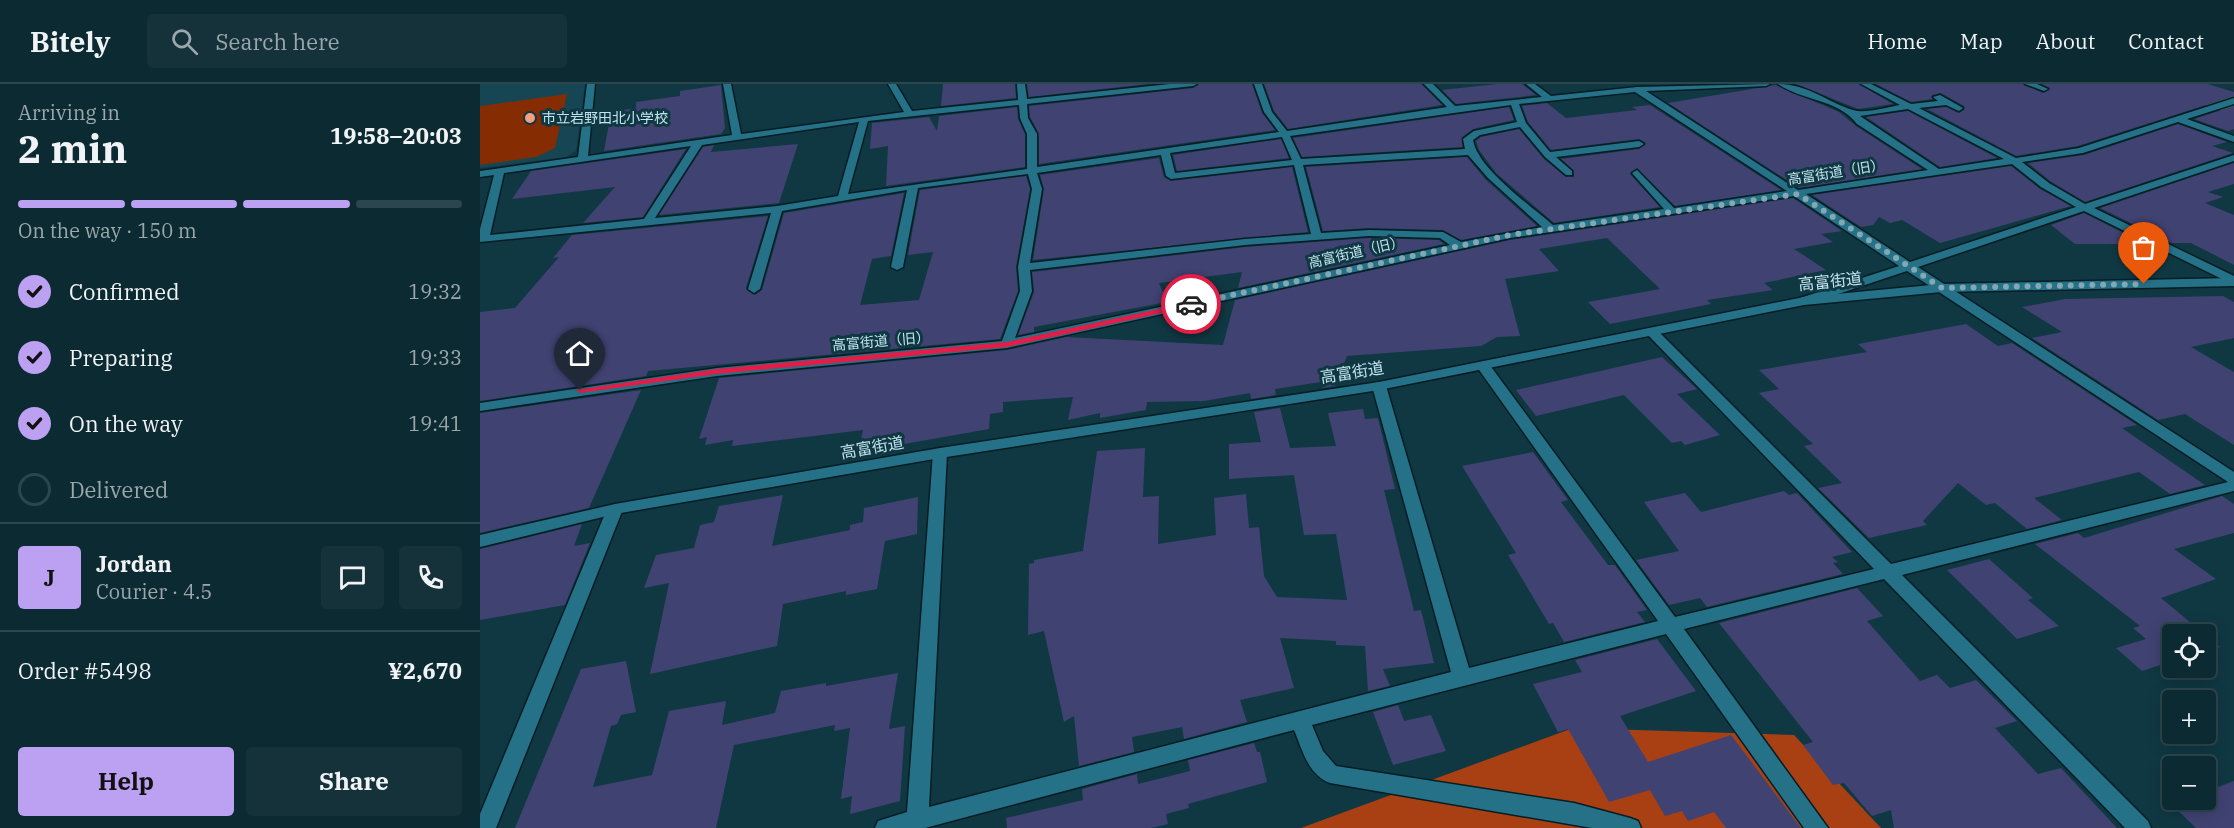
<!DOCTYPE html>
<meta charset="utf-8">
<style>
:root{--surface:#0c2a32;--page:#15323a;--text:#f1f3f6;--muted:#9aa7ac;--line:#2c464d;--accent:#bca0f2}
body{margin:0;font-family:"IBM Plex Serif","Noto Sans JP",serif;background:var(--page);color:var(--text);height:100vh;display:flex;flex-direction:column;font-size:22px;white-space:nowrap}
*{box-sizing:border-box;margin:0}
p{font-size:20px;color:var(--muted)}
.icon{flex:none;width:33px;height:33px;fill:none;stroke:currentColor;stroke-width:2;stroke-linecap:round;stroke-linejoin:round}
.map{position:relative;flex:1;overflow:hidden}
.panel{display:flex;flex-direction:column;background:var(--surface);width:480px}
.panel>*{flex:none}
.controls{position:absolute;left:1682px;top:540px;display:grid;gap:12px}
.controls a{display:grid;place-items:center;width:54px;height:54px;border-radius:6px;background:var(--surface);box-shadow:0 3px 15px #0003,0 0 0 2px var(--line);font-size:30px}
.pin{position:absolute;display:grid;place-items:center;width:51px;height:51px;color:#fff;margin:-62px -26px;border-radius:50% 50% 50% 0;rotate:-45deg;box-shadow:0 0 6px #0007}
.pin .icon{rotate:45deg}
.courier{position:absolute;display:grid;place-items:center;width:60px;height:60px;margin:-30px;border:4px solid #e11d48;border-radius:50%;background:#fff;color:#222;box-shadow:0 2px 8px #0007}
.headline em{font-style:normal;font-weight:700}
.headline div{display:flex;flex-direction:column-reverse}
.headline{display:flex;align-items:center;justify-content:space-between;height:102px;padding:0 18px}
h1{font-size:39px;font-weight:700;line-height:45px}
.bar{display:grid;grid-template-columns:repeat(4,1fr);gap:9px 6px;align-content:center;height:72px;padding:0 18px}
.bar i{height:8px;border-radius:4px;background:var(--line)}
.bar .on{background:var(--accent)}
.bar p{grid-column:span 4}
.line{display:flex;align-items:center;gap:15px;padding:0 18px;border-top:2px solid var(--line)}
.line div{flex:1}
.round{display:grid;place-items:center;flex:none;width:63px;height:63px;border-radius:6px;background:var(--page)}
ol{padding:0 18px;list-style:none}
li{display:flex;align-items:center;gap:18px;height:66px}
li p{margin-inline-start:auto}
li .icon{padding:6px;border-radius:50%;background:var(--accent);color:#111;stroke-width:4}
li:last-child{color:var(--muted)}
li i{width:33px;height:33px;border:3px solid var(--line);border-radius:50%}
.action{display:flex;gap:12px;margin-top:auto;padding:12px 18px}
.action a{flex:1;height:69px;border-radius:6px;background:var(--accent);color:#111;font-size:24px;font-weight:700;line-height:69px;text-align:center}
.action a+a{background:var(--page);color:var(--text)}
header{display:flex;align-items:center;gap:36px;box-sizing:border-box;height:84px;padding:0 30px;background:var(--surface);border-bottom:2px solid var(--line)}
header strong{font-size:28px}
nav{display:flex;gap:33px;margin-inline-start:auto;font-size:21px}
.search{width:420px;height:54px;background:var(--page);display:flex;align-items:center;gap:15px;box-sizing:border-box;padding:0 21px;border-radius:6px;color:var(--muted);font-size:22px}
main{display:flex;flex:1;min-height:0}
.map>svg:first-child{display:block}
</style>
<header>
<strong>Bitely</strong>
<div class="search"><svg class="icon" aria-label="search" viewBox="0 0 24 24"><circle cx="10" cy="10" r="6"/><path d="M15 15l6 6"/></svg>Search here</div>
<nav><a>Home</a><a>Map</a><a>About</a><a>Contact</a></nav>
</header>
<main>
<section class="panel">
<div class="headline"><div><h1>2 min</h1><p>Arriving in</p></div><em>19:58–20:03</em></div>
<div class="bar"><i class="on"></i><i class="on"></i><i class="on"></i><i></i><p>On the way · 150 m</p></div>
<ol>
<li><svg class="icon" aria-label="check" viewBox="0 0 24 24"><path d="M5 12l5 5 9-10"/></svg>Confirmed<p>19:32</p></li>
<li><svg class="icon" aria-label="check" viewBox="0 0 24 24"><path d="M5 12l5 5 9-10"/></svg>Preparing<p>19:33</p></li>
<li><svg class="icon" aria-label="check" viewBox="0 0 24 24"><path d="M5 12l5 5 9-10"/></svg>On the way<p>19:41</p></li>
<li><i></i>Delivered</li>
</ol>
<div class="line" style="height:108px"><b class="round" style="background:var(--accent);color:#111">J</b><div><b>Jordan</b><p>Courier · 4.5</p></div><a class="round"><svg class="icon" aria-label="chat" viewBox="0 0 24 24"><path d="M4 5h16v11H9l-5 4z"/></svg></a><a class="round"><svg class="icon" aria-label="phone" viewBox="0 0 24 24"><path d="M5 4h4l2 5-3 2q2 4 5 5l2-3 5 2v4C11 20 4 13 5 4z"/></svg></a></div>
<div class="line" style="height:78px"><div>Order #5498</div><b>¥2,670</b></div>
<div class="action"><a>Help</a><a>Share</a></div>
</section>
<div class="map">
<svg width="1754" height="744" viewBox="0 0 1754 744">
<rect width="100%" height="100%" fill="#103843"/>
<path fill="#164653" d="M0 0H105L96 67 86 73 0 84Z"/>
<path fill="#852c02" d="M87 10 75 64 56 73 0 81V22Z"/>
<path fill="#a84014" d="M1093 644 1314 651 1401 744H821Z"/>
<g fill="none" stroke-linecap="round" stroke-linejoin="round">
<path fill="#2f7453" fill-rule="evenodd" d="M1674 0H1718L1754 12V31L1679 6Z"/>
</g>
<path fill="#404272" d="M463 0H535L536 14 461 22Z
M547 0H668L549 13Z
M719 0H772L782 29 795 46 559 80V50L550 33 549 22 713 4Z
M784 0H941L962 21 808 45 794 27Z
M1017 0H1042L1056 11 976 20 962 6Z
M1316 0H1379L1413 20 1378 25Z
M1396 0H1543L1563 9 1570 4 1562 0H1728L1754 8V12L1598 62 1536 72 1447 25 1466 23 1478 29 1484 26V22L1461 9 1452 11V15L1431 18Z
M241 1 245 44 241 50 124 67 131 28 156 24V18L200 12V7Z
M1296 1 1359 28 1376 42 1442 85 1319 104 1188 19Z
M1067 19 1086 34 1157 26 1152 23 1170 21 1301 106 1195 122 1157 84 1150 90 1180 123 1074 139 1016 89 999 66 996 57 1001 53 1039 45 1064 75 1086 93H1094V87L1081 75 1159 65 1166 59 1159 55 1071 66 1048 38 1042 22Z
M1754 22V45L1748 47 1714 35Z
M537 23 538 35 545 50V83L406 102 408 62 390 65 392 39 449 33 457 47 459 32Z
M1029 23 1034 36 993 45 982 53V63L822 73 813 54Z
M1428 27 1517 74 1460 83 1386 33Z
M1698 40 1747 58 1732 62 1753 69 1605 118 1570 97 1548 79 1604 71Z
M801 55 809 74 697 87 693 71Z
M318 60 299 119 179 131 223 63 234 61 231 68Z
M206 65 163 133 103 139 135 103 32 115 51 87Z
M987 73 1006 96 1057 142 981 156 963 146 889 144 843 147 826 83Z
M679 74 684 93 691 97 812 83 828 148 553 176 564 105 560 91Z
M1754 79V100L1728 108 1743 113 1725 119 1754 131V181L1711 159H1692L1620 124Z
M1531 82 1560 105 1591 122 1460 159 1422 136 1410 139 1399 133 1393 141 1381 143 1332 111Z
M546 92 550 105 536 183 538 207 520 255 168 287 166 292 0 317V228L35 224 79 173 73 174 92 151 288 132 266 204 275 211 282 206 304 129 424 109 411 172 392 175 380 221 439 216 453 168 428 171 440 106Z
M1313 114 1362 147 1341 150 1353 158 1314 165 1346 186 1284 199 1293 206 1227 216 1231 220 1130 240 1108 218 1180 205 1127 154 1059 165 1079 187 1025 195 1040 252 1017 253 1001 262 867 272 855 302 843 304 841 298 795 305 796 311 771 315 770 309 724 317 667 318 666 326 620 334V329L588 336 593 313 523 318V328L510 330 509 345 379 368 383 346 252 362 253 356 225 361 227 353 219 355 239 294 527 266 586 253 743 261 755 216 1030 156Z
M1604 129 1665 160H1595L1571 141Z
M889 154 959 156 964 160 758 204 762 188 679 199 687 218 554 243V248L538 251 554 208 552 188 765 163Z
M1743 212 1754 218V254L1711 263 1754 288V361L1705 330 1678 336 1552 254 1582 248 1542 223 1585 215Z
M1486 240 1518 262 1532 259 1657 341 1642 344 1725 401 1690 410 1659 388 1554 414 1582 436 1547 445 1515 419 1506 421 1478 399 1443 437 1447 441 1389 454 1338 404 1362 399 1324 362 1333 360 1279 309 1299 305 1279 286 1387 268 1378 260Z
M1182 273 1217 305 1197 310 1240 351 1205 361 1201 357 1192 359 1144 311 1056 332 1036 306Z
M161 306 109 424 0 449V329Z
M800 324 810 364 856 362 848 329 883 325 885 335 898 334 915 405 904 406 934 527 941 526 954 579 903 585 910 602 888 607 885 562 856 561V557L800 554 814 604 760 616 767 638 704 655 702 643 652 653 654 668 599 682 594 632 584 638 564 547 548 551 549 480 554 479V476L603 467 617 367 665 364 663 413 679 412 678 460 736 451 734 414 766 410 769 444 779 443 784 492 797 513 867 516 856 450 824 451 814 391 749 395V360L781 358 774 328Z
M1053 368 1088 416 1081 418 1128 481H1135L1167 526 1157 528 1165 538 1084 558 1073 539 1069 540 1028 471 1036 469 982 382Z
M1304 407 1309 411 1317 409 1372 468 1352 473 1358 478 1353 479 1363 490 1227 523 1220 514 1189 521 1156 476 1199 467 1164 418 1205 409 1221 428Z
M303 411 292 462 370 446V441L383 438 384 424 438 413 437 450 405 457 397 505 366 511V507L303 520 297 562 170 590 189 499 164 504 176 471 214 464 220 441 234 438 239 422Z
M1742 412 1754 420V449L1694 465 1736 495 1681 514 1740 563 1725 567V550H1692V577L1662 587 1636 564 1666 555 1653 544 1660 542 1555 460 1598 449 1604 454Z
M102 440 94 462 110 459 85 521 0 536V465Z
M1509 475 1553 514 1548 516 1579 542 1537 555 1467 486Z
M1377 504 1403 532 1387 537 1440 597 1457 591 1470 604 1496 596 1537 637 1515 644 1558 690 1581 684 1637 744H1414L1411 726 1392 732 1364 699 1353 701 1323 661 1333 658 1239 539Z
M1177 555 1216 607 1140 632 1168 678 1251 651 1321 744H1246L1234 728 1208 737 1202 727 1185 732 1170 706 1129 718 1088 645 1078 648 1053 600 1102 588 1095 576Z
M146 577 156 628 141 631 137 640 131 642 113 703 172 691 189 627 246 617 242 641 295 629 301 607 346 599V602L418 589 409 645 425 642 420 717 370 730 372 712 361 715 370 644 354 647 355 641 254 661 236 744H35L101 585Z
M918 621 924 637 951 631 966 667 913 681 893 628Z
M774 659 777 668H780L787 698 708 720 709 724 686 730 688 740 671 744H527L526 734 603 716 602 705 657 690 658 700 710 687 708 676Z
M1754 697V744H1716L1685 714 1692 712V716H1725V701L1733 699 1738 703Z"/>
<g fill="none" stroke-linecap="round" stroke-linejoin="round">
<defs>
<path id="minor" d="M107 0H115L108 72 252 51 243 0H251L261 50 424 28 408 0H416L432 27 538 16 537 0H545L547 15 690 0H717L713 2 547 20 548 34 557 50V83L799 48 784 28 774 0H782L792 28 807 47 967 23 944 0H953L975 22 1062 13 1046 0H1055L1071 12 1157 3 1290 0 1286 2 1166 7 1318 106 1448 86 1377 40C1358 15 1322 17 1298 0 1328 0 1347 18 1373 26 1385 30 1407 23 1420 21L1381 0H1391L1431 20 1458 17 1453 13 1460 11 1483 24 1479 27 1466 21 1439 24 1536 74 1599 64 1754 14V20L1707 35 1754 52V58L1698 38 1603 69 1542 78 1569 99 1605 120 1754 71V77L1614 124 1754 192V201L1604 127 1438 183 1754 388V407L1422 491 1668 737 1671 744H1645L1404 495 1204 545 1348 744H1324L1186 550 832 641 843 667 856 682 1094 719 1150 734 1158 737 1161 744H1112L850 699C828 691 822 665 814 646L445 744H395L398 737 427 728 453 369 460 364 467 369 449 723 971 588 892 302 894 299 899 298 906 302 989 584 1178 537 997 283 1004 279 1009 280 1195 533 1394 485 1168 251V245H1176L1411 480 1748 398 1427 187 1328 220H1320V214L1419 182 1314 112 1030 154 527 264 237 292 0 327V319L237 284 522 257 540 207 538 183 552 105 548 90 438 104 423 183 417 186 411 183 427 106 302 127 280 205 274 209 268 205 291 129 0 158V145L14 91 0 93V87L98 73ZM1155 8 1307 107 1194 124 1157 86 1152 89 1184 125 1073 141C1050 121 998 85 993 56L1000 51 1040 43 1065 73 1086 91H1092V87L1076 73 1159 63 1164 60 1159 57 1070 68 1046 39 1039 20ZM539 21 540 34 547 50V85L368 110 388 37ZM1031 21 1037 38 994 47 983 55 985 65 821 75 810 52ZM1428 25 1524 75 1459 85 1380 32ZM379 38 358 112 297 122 175 134 222 61ZM802 53 812 76 695 89 690 69ZM211 62 164 135 10 151 24 89ZM681 71 686 92 691 95 814 81 831 150 765 155 550 179 562 105 557 89ZM988 71 1008 94 1062 143 981 158 963 148 889 146 841 149 823 81ZM1532 80 1561 103 1596 123 1430 178 1326 110ZM889 152 960 154 970 161 535 254 552 207 550 186 765 161Z
M1545 0H1557L1568 5 1564 7Z
M135 420 143 425 16 744H0V730L127 425Z"/>
<path id="tertiary" d="M1754 194V202L1462 208 1324 221 899 306 460 374 135 430 0 463V451L135 420 460 364 899 298 1324 213 1462 200Z"/>
</defs>
<use href="#minor" stroke="#061d24" stroke-width="3"/>
<use href="#tertiary" stroke="#061d24" stroke-width="3"/>
<use href="#minor" fill="#257288" fill-rule="evenodd"/>
<use href="#tertiary" fill="#257288" fill-rule="evenodd"/>
</g>
<path fill="#e11d48" d="M711 218 713 222 527 263 237 290 100 309 96 306 237 285 527 258Z"/>
<g fill="none" stroke-linecap="round" stroke-linejoin="round">
<path stroke="#83a8b3" stroke-width="6" stroke-dasharray="0 10.8" d="M711 220 1030 151 1318 110 1462 204 1664 200"/>
</g>
<circle fill="#f3a082" stroke="#103843" stroke-width="2" cx="50" cy="34" r="6"/>
<g text-anchor="middle" stroke-width="6" stroke-linejoin="round" paint-order="stroke">
<g font-size="14" fill="#c1e4ef" stroke="#103843" text-anchor="start">
<text x="62" y="39">市立岩野田北小学校</text>
</g>
<g font-size="14" fill="#c1e4ef" stroke="#103843">
<text transform="translate(1356 88) rotate(-9)" y="5">高富街道（旧）</text>
<text transform="translate(876 168) rotate(-13)" y="5">高富街道（旧）</text>
<text transform="translate(401 257) rotate(-5)" y="5">高富街道（旧）</text>
</g>
<g font-size="16" fill="#c1e4ef" stroke="#103843">
<text transform="translate(1350 197) rotate(-6)" y="6">高富街道</text>
<text transform="translate(872 288) rotate(-9)" y="6">高富街道</text>
<text transform="translate(392 363) rotate(-10)" y="6">高富街道</text>
</g>
</g>
</svg>
<div class="controls">
<a><svg class="icon" aria-label="locate" viewBox="0 0 24 24"><circle cx="12" cy="12" r="6"/><path d="M12 2v4M12 18v4M2 12h4M18 12h4"/></svg></a>
<a>+</a>
<a>−</a>
</div>
<div class="pin" style="left:1664px;top:200px;background:#ea580c"><svg class="icon" aria-label="bag" viewBox="0 0 24 24"><path d="M5 8h14l-1 12H6zM9 8a3 3 0 0 1 6 0"/></svg></div>
<div class="pin" style="left:100px;top:306px;background:#1f2937"><svg class="icon" aria-label="home" viewBox="0 0 24 24"><path d="M3 11l9-7 9 7M6 9v11h12V9"/></svg></div>
<div class="courier" style="left:711px;top:220px"><svg class="icon" aria-label="car" viewBox="0 0 24 24"><path d="M5 17H2v-5l4-1 3-4h7l3 4 3 1v5h-3M9 17h6M6 11h13"/><circle cx="7" cy="17" r="2"/><circle cx="17" cy="17" r="2"/></svg></div>
</div>
</main>
